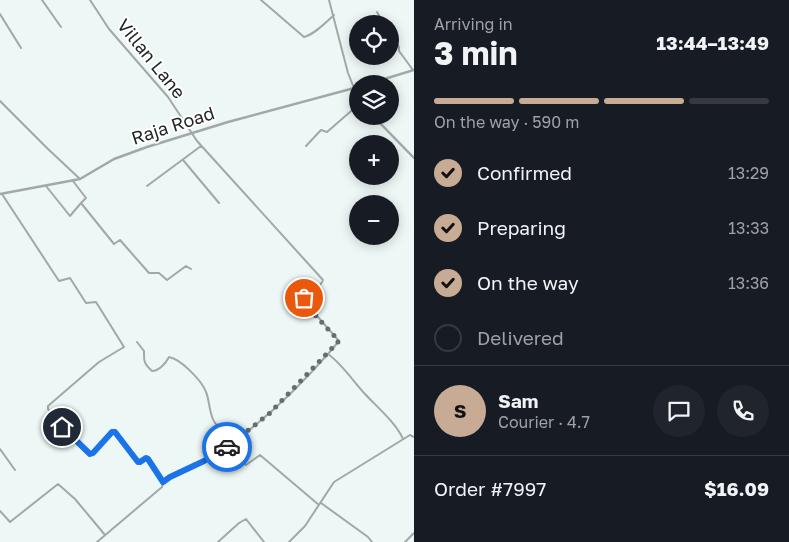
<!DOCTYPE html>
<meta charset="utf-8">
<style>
:root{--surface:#171b24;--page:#20242c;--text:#f1f3f6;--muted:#9ea1a6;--line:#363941;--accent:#c7ab94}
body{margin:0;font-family:"Golos Text",sans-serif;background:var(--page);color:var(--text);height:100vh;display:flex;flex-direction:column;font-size:19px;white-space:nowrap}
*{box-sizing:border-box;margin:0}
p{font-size:16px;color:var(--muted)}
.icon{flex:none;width:28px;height:28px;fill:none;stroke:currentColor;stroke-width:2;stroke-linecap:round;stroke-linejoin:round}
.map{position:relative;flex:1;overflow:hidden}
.panel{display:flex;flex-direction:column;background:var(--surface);width:375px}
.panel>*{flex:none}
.controls{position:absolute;left:349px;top:15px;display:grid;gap:10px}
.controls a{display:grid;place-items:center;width:50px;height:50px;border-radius:50%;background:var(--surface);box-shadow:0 2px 12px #0003;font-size:25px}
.pin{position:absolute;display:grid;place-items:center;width:42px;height:42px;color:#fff;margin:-21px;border:2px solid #fff;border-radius:50%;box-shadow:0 1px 5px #0007}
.courier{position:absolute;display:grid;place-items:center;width:50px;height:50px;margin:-25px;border:4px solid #1a73e8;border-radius:50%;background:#fff;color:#222;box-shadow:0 1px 6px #0007}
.headline em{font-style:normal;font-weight:700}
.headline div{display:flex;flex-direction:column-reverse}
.headline{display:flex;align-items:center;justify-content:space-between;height:85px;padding:0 20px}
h1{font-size:32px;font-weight:700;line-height:38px}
.bar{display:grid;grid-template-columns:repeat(4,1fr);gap:8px 5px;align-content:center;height:60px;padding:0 20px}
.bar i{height:6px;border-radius:4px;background:var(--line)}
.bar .current{background:var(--accent)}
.bar p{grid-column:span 4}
.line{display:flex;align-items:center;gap:12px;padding:0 20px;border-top:1px solid var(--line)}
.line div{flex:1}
.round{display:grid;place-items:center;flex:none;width:52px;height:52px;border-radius:26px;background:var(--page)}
ol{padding:0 20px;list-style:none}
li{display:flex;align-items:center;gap:15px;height:55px}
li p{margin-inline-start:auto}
li .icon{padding:5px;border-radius:50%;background:var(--accent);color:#111;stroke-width:4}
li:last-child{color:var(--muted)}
li i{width:28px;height:28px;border:2px solid var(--line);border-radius:50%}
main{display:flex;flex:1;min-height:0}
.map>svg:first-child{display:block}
</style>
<main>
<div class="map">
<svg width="414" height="542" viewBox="0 0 414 542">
<rect width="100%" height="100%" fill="#edf7f6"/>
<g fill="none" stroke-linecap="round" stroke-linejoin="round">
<path stroke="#a3a7a7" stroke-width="2" d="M42 0 61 27
M90 0 109 29 168 97 197 141 323 280C320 289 309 292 303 300L339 341 328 354
M261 0 304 37C315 34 325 23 334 15
M329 0 348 73 354 88
M377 12 384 24
M0 14 21 48
M390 33 399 47V51L413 70
M0 101 48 149 80 179
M306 146 321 130 327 132 358 105
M183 160 219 203
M73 181 86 198 81 203
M46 186 70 216 81 203 114 244 120 240 149 273H159L167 280 186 266 191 269
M147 186 201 146
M2 194 59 281 70 278 86 303 96 302 124 347 99 362 48 406V409L70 437 90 454 93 453 112 432H115L138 461 148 459 163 482
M137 342 144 351C144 360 143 363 152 371 159 371 166 363 169 357 181 359 202 381 206 392 210 401 209 419 218 426 221 428 226 428 230 428L237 438
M226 447 246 465 260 455 319 505
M0 449 15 470
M321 503 368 537 372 542
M0 511 10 522 58 484 75 499 105 535
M97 542 162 487 164 480C177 474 191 469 203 462 251 434 291 396 328 354 342 364 353 381 365 394 377 407 397 424 403 439
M218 542 239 523 246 519 264 542
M289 542 305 526 334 482 410 435 414 437
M405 542 414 533"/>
<path stroke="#a3a7a7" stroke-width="2.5" d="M368 84 414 70
M354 88 358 96
M373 116 414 158
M0 194 80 179 114 159 147 147 228 122 358 87"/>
</g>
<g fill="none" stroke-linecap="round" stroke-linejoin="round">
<path stroke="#676d6d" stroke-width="5" stroke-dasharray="0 9" d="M227 447 270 413 339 341 304 303V298"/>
<path stroke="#1a73e8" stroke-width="6" d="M62 427 90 454 93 453 112 432H115L138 462H140L146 458 148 459 163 482 170 477 204 461 227 447"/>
</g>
<g text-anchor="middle" stroke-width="4" stroke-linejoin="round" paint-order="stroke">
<g font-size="18" fill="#1f2323" stroke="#fff">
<text transform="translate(151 59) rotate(51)" y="6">Villan Lane</text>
<text transform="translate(173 126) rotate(-18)" y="6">Raja Road</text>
</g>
</g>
</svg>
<div class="controls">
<a><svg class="icon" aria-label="locate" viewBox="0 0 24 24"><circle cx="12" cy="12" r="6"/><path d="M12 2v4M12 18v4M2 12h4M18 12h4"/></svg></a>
<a><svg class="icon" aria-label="layers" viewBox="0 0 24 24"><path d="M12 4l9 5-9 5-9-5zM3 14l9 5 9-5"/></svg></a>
<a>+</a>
<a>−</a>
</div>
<div class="pin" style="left:304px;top:298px;background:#ea580c"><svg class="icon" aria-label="bag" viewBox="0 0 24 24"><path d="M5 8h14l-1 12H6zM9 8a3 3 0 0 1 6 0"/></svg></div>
<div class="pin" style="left:62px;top:427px;background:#1f2937"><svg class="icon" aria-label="home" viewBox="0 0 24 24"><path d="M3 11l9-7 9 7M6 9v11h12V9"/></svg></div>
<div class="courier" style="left:227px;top:447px"><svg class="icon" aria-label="car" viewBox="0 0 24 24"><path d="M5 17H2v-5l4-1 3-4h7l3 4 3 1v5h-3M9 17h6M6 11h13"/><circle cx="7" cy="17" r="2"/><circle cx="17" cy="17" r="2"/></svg></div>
</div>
<section class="panel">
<div class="headline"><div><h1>3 min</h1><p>Arriving in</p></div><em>13:44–13:49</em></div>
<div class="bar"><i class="current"></i><i class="current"></i><i class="current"></i><i></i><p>On the way · 590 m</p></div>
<ol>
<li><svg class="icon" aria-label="check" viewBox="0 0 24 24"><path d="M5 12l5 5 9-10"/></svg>Confirmed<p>13:29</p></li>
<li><svg class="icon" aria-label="check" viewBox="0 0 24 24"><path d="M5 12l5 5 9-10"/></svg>Preparing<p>13:33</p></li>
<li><svg class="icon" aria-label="check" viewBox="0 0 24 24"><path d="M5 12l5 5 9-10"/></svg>On the way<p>13:36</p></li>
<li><i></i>Delivered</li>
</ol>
<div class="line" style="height:90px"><b class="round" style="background:var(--accent);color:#111">S</b><div><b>Sam</b><p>Courier · 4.7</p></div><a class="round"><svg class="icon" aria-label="chat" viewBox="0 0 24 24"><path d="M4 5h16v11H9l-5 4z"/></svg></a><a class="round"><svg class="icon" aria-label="phone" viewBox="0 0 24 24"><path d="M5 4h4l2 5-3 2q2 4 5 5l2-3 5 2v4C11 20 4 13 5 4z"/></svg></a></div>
<div class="line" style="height:65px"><div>Order #7997</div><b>$16.09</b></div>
</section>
</main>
